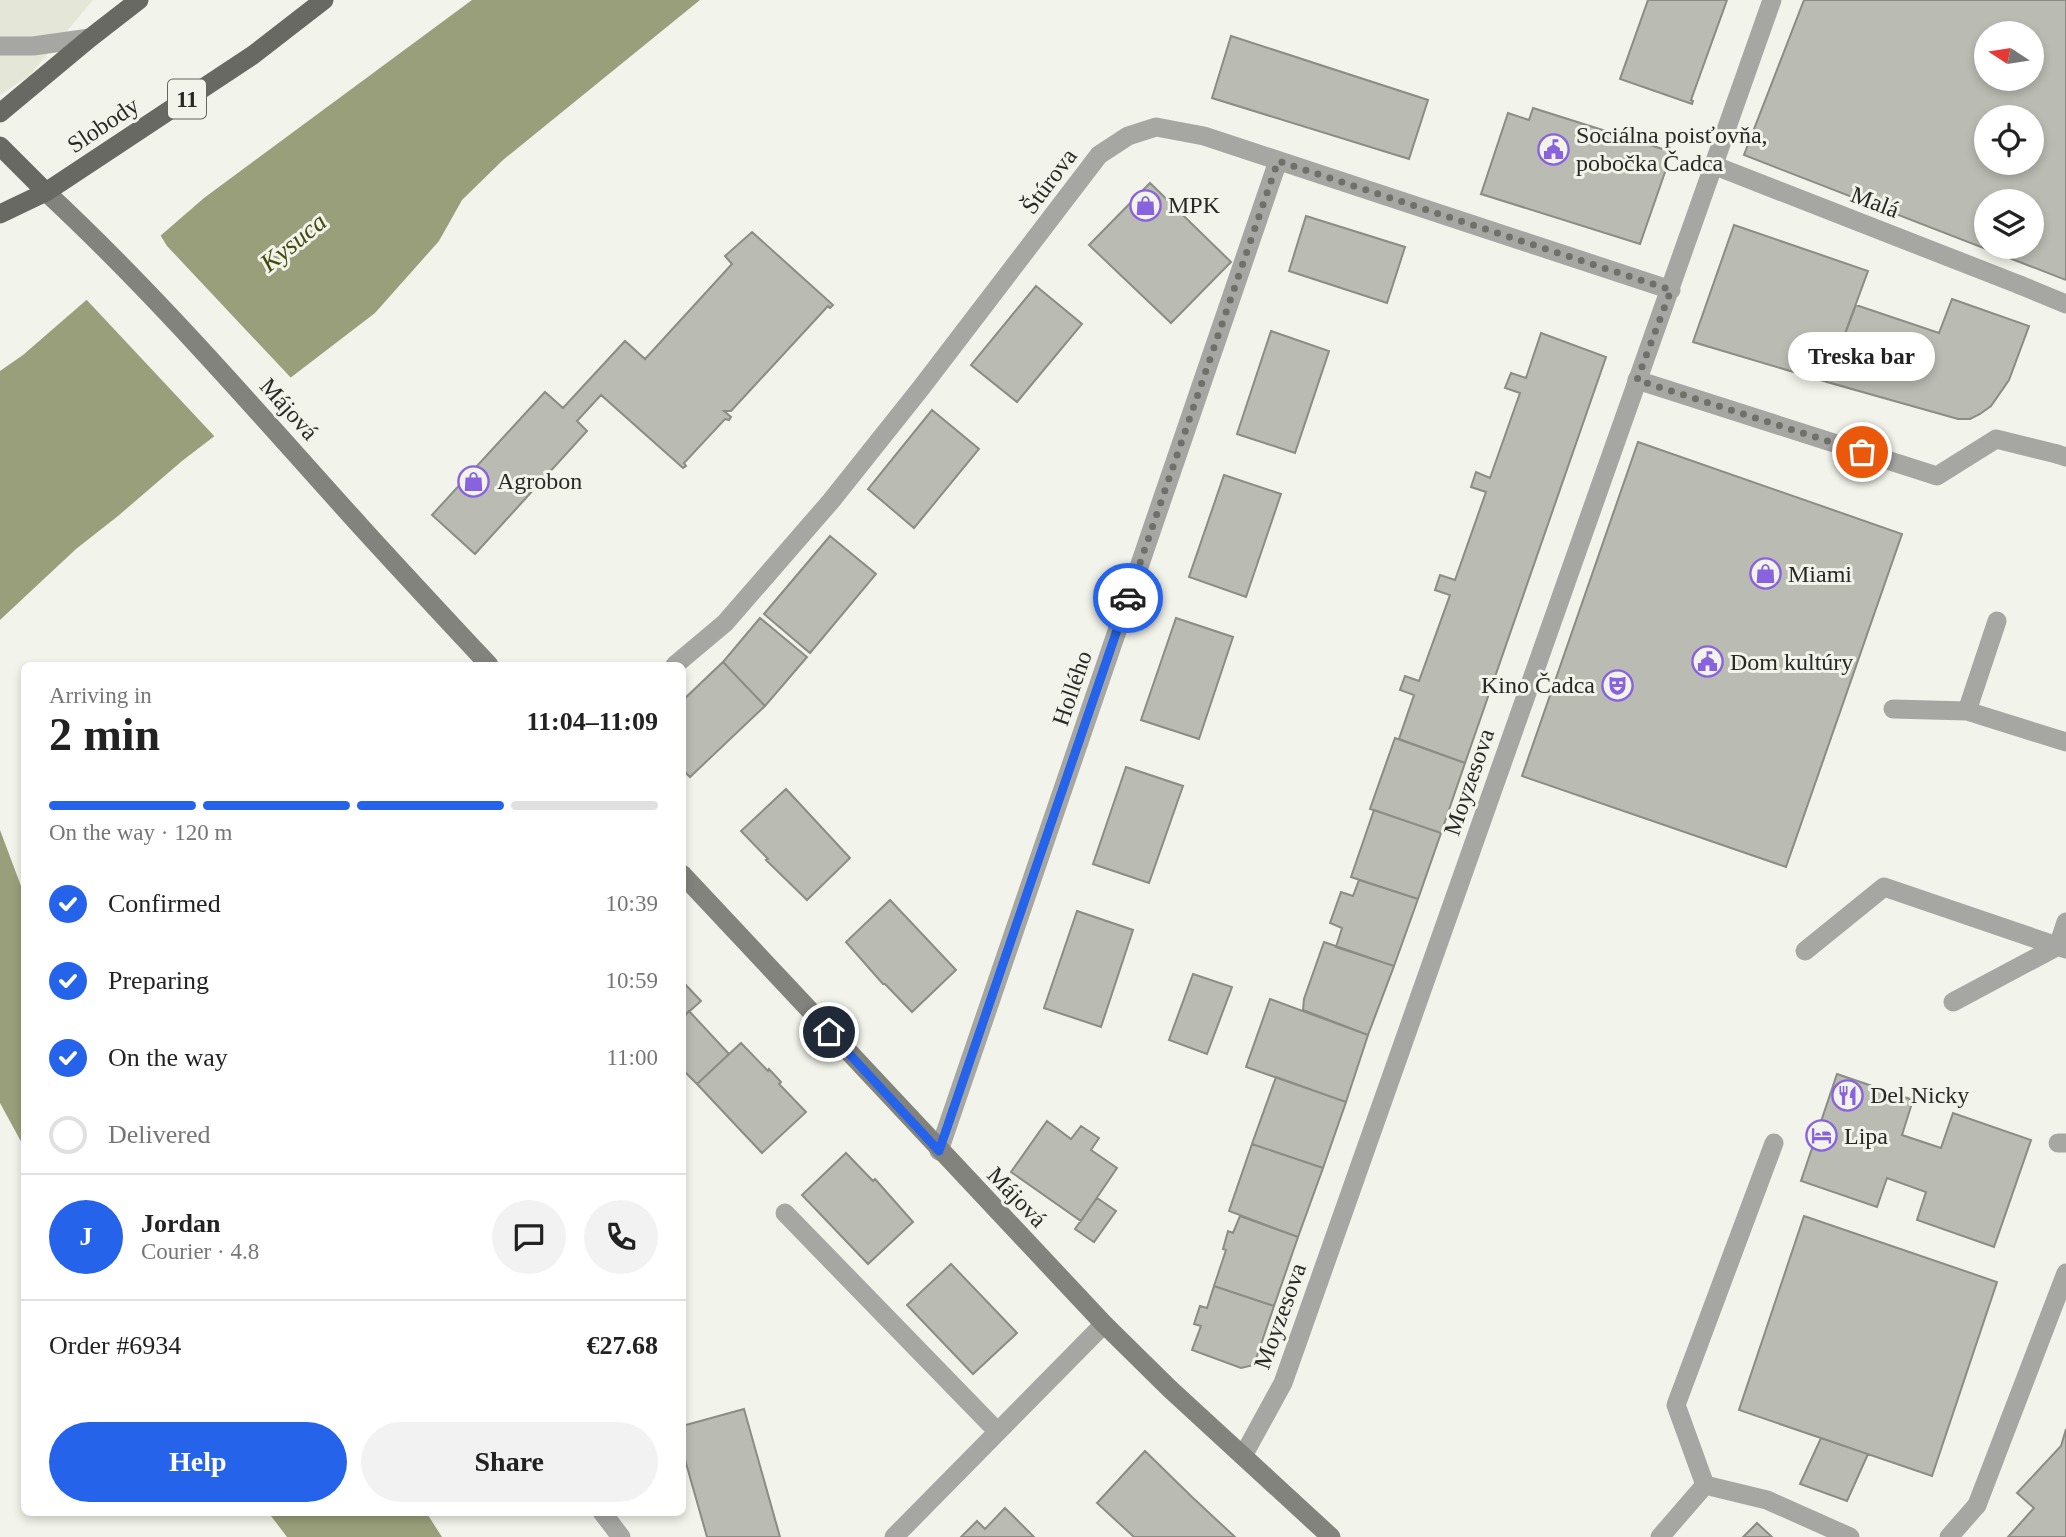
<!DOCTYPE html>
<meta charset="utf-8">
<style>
:root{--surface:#fff;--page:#f2f2f2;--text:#222;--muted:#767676;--line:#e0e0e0;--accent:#2563eb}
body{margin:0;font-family:Georgia,serif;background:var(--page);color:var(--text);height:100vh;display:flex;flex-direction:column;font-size:26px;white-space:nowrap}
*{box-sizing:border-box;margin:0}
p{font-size:23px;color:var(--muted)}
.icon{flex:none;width:38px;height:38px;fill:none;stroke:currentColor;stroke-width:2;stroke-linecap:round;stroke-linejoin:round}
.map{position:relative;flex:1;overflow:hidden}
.drawer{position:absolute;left:21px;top:662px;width:665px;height:854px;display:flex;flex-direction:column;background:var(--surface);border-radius:10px;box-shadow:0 4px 10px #0003}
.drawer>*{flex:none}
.needle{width:46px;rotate:282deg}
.fabs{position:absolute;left:1974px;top:21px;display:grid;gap:14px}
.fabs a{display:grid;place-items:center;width:70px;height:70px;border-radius:50%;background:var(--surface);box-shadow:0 4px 10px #0003;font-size:35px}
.pin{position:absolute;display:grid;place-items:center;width:60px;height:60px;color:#fff;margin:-30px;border:4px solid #fff;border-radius:50%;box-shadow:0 2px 7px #0007}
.courier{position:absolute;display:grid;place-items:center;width:70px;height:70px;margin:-35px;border:5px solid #2563eb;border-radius:50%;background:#fff;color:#222;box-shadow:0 2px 9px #0007}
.bubble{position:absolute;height:49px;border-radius:24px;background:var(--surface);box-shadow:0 4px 10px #0003;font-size:23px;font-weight:700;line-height:49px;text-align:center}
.summary em{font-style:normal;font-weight:700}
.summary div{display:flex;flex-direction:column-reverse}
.summary{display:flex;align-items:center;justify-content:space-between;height:119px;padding:0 28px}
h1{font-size:46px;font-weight:700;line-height:52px}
.bar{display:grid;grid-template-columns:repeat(4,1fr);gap:10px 7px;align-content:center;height:84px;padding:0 28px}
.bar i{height:9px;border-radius:5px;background:var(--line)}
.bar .active{background:var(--accent)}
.bar p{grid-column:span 4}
.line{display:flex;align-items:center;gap:18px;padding:0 28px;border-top:2px solid var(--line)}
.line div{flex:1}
.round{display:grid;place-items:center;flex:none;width:74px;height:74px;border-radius:37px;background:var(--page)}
ol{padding:0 28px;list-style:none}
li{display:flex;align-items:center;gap:21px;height:77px}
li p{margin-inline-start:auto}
li .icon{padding:7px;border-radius:50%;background:var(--accent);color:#fff;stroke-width:4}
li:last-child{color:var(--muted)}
li i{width:38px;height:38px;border:4px solid var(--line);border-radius:50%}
.button{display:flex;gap:14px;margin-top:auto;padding:14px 28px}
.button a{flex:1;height:80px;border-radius:42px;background:var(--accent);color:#fff;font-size:28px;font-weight:700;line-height:80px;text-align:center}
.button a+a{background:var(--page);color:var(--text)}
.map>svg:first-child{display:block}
</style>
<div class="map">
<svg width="2066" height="1537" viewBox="0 0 2066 1537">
<rect width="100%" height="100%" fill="#f2f3ea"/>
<path fill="#e4e7d7" d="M0 0H93L29 76 0 95Z"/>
<path fill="#9a9f7b" d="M472 0H700L503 160 462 200 439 241 375 313 182 461 118 516 76 549 0 620V371L23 355 204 198Z
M0 830 24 894V1147L0 1103Z
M268 1512H426L442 1537H287Z"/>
<path fill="#f2f3ea" d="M159 233 167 246 293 380 217 439 84 297Z"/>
<path fill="#babbb2" stroke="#8b8d84" stroke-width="2" fill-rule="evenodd" d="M1648 0H1727L1691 100 1693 101 1692 104 1620 79Z
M1804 0H2066V280L1744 155ZM1986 33H2032V79H1986ZM1986 117H2032V163H1986ZM1986 201H2032V247H1986Z
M1231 36 1428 100 1409 159 1212 98Z
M1533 108 1672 152 1640 244 1481 194 1508 113 1529 120Z
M1150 183 1231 262 1171 323 1089 245Z
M1306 216 1405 247 1387 303 1289 271Z
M1734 225 1868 271 1827 382 1693 342Z
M752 232 833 305 830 308 828 306 731 411H724L731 417 729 420 725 419 684 463 686 466 683 468 601 395 577 421 587 431 475 554 432 515 545 392 563 408 625 341 645 359 732 264 725 256Z
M1036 286 1082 324 1017 402 971 365Z
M1952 299 2029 326 2009 380 1991 406 1980 414 1970 419H1958L1827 382 1856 305 1939 333Z
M1271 331 1329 351 1295 453 1237 434Z
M1541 333 1606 357 1465 763 1399 739 1414 695 1400 690 1405 676 1419 681 1450 595 1435 590 1440 575 1455 580 1486 492 1471 487 1476 472 1490 478 1520 393 1505 388 1511 373 1526 378Z
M932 410 979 449 914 528 868 489Z
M1638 442 1902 534 1786 867 1522 776Z
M1224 475 1281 494 1246 597 1189 577Z
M830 536 876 574 810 653 764 614Z
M760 618 807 657 765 706 723 662Z
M1176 618 1233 637 1199 739 1141 720Z
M723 662 765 706 690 777 682 769V701Z
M1395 738 1465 763 1441 833 1370 809Z
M1126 767 1183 786 1149 883 1093 864Z
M786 789 850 858 807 900 766 860 768 859 741 831Z
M1374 810 1441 833 1418 899 1351 877Z
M1359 880 1418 899 1394 966 1336 947 1342 928 1330 923 1341 892 1353 896Z
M890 900 956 970 912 1012 885 984H883L846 942Z
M1077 911 1133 930 1101 1027 1044 1008Z
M1324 942 1394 966 1368 1035 1303 1010 1304 999Z
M1193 974 1232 987 1207 1054 1169 1040Z
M682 981 701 1001 682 1018Z
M1270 999 1368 1035 1346 1102 1246 1067Z
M689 1011 729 1054 697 1084 682 1069V1018Z
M741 1043 768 1071 769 1069 781 1082 779 1084 806 1112 762 1153 697 1084Z
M1837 1074 1913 1100 1902 1135 1941 1148 1953 1113 2031 1140 1994 1247 1917 1220 1926 1192 1887 1178 1877 1207 1801 1181Z
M1276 1077 1346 1102 1323 1168 1252 1144Z
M1047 1121 1071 1139 1081 1126 1099 1138 1091 1150 1117 1168 1081 1221 1011 1172Z
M1252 1144 1323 1168 1298 1237 1229 1211Z
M846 1153 873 1181 875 1179 913 1222 868 1264 802 1195Z
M1097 1198 1116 1211 1094 1242 1075 1229Z
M1240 1216 1298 1237 1274 1306 1214 1286 1226 1250 1223 1249 1228 1231 1233 1233Z
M1804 1216 1997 1282 1932 1476 1739 1410Z
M951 1264 1017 1333 973 1374 907 1305Z
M1214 1286 1274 1306 1254 1365 1241 1368 1192 1350 1201 1326 1194 1324 1200 1306 1207 1308Z
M744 1409 780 1537H707L682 1449V1426Z
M2066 1429V1537H2008L2034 1508 2017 1493 2061 1446Z
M1821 1438 1868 1454 1847 1501 1800 1484Z
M1145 1451 1192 1497 1235 1537H1134L1097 1503Z
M1005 1508 1034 1537H961L977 1521 985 1529Z
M1757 1523 1772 1537H1743Z"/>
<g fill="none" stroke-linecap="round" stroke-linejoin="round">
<path stroke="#a6a7a3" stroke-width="19" d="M0 46H33L90 38
M2020 285 2066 304
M1637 380 1937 476 1996 439 2057 454
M785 1213 997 1431
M1705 1485 1676 1405 1774 1143
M1949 1537 1977 1505"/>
<path stroke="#a6a7a3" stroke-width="19" d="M2057 454 2066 457
M1893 709 1967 711 2066 742
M1967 711 1997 621
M1805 951 1884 887 2066 949
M1953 1002 2058 946 2066 922
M2058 1143H2066
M1977 1505 2066 1273"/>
<path stroke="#a6a7a3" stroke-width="19" d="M1713 165 2020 285
M675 665 725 623 831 501 921 388 1099 155 1128 136 1156 127 1204 136 1671 290
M939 1151 1278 161
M1243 1456 1283 1383 1772 0
M602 1512 621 1537
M894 1537 1104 1324
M1660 1537 1705 1485 1767 1500 1850 1537"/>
<path stroke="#82837d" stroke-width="19" d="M46 192C159 297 259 414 363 529 404 574 447 620 489 665
M682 874 1104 1324 1170 1389 1331 1537"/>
<path stroke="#686963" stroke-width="19" d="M0 113 90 38 139 0
M0 146 46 192
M0 214 46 192 253 55 324 0"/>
</g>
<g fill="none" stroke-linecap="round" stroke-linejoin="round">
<path stroke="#6f706a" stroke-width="7" stroke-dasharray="0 12.6" d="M1128 598 1278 161 1671 290 1637 380 1862 452"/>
<path stroke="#2563eb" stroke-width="9" d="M829 1032 939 1151 1128 598"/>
</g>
<defs>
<symbol id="civic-ring" viewBox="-11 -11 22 22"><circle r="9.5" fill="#f2f3ea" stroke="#8962dd" stroke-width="1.5"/><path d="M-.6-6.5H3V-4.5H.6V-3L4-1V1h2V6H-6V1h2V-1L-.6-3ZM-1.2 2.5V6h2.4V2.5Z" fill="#8962dd"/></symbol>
<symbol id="shop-ring" viewBox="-11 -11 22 22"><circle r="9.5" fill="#f2f3ea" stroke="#8962dd" stroke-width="1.5"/><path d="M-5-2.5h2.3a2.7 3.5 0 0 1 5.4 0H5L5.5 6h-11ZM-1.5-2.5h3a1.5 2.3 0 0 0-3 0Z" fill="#8962dd"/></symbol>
<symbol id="theatre-ring" viewBox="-11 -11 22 22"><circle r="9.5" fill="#f2f3ea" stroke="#8962dd" stroke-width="1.5"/><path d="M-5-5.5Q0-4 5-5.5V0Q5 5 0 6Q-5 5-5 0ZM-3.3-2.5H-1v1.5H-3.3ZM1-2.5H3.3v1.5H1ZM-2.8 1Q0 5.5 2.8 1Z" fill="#8962dd"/></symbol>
<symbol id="restaurant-ring" viewBox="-11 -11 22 22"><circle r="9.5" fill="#f2f3ea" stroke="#8962dd" stroke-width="1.5"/><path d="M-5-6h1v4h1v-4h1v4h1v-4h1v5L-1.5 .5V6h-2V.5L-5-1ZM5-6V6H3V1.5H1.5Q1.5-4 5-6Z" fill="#8962dd"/></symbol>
<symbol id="hotel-ring" viewBox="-11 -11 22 22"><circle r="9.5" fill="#f2f3ea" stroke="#8962dd" stroke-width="1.5"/><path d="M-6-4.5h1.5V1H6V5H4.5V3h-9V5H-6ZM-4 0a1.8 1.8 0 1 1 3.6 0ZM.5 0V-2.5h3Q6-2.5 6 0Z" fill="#8962dd"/></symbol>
</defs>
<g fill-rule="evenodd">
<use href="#civic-ring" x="1536" y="132" width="35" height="35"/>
<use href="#shop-ring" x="1128" y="188" width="35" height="35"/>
<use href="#shop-ring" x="456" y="464" width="35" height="35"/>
<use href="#shop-ring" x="1748" y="556" width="35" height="35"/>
<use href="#civic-ring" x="1690" y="644" width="35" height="35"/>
<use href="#theatre-ring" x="1600" y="668" width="35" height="35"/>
<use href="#restaurant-ring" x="1830" y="1078" width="35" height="35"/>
<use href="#hotel-ring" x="1804" y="1118" width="35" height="35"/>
</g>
<g text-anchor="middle" stroke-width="6" stroke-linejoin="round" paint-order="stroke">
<rect fill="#f2f3ea" stroke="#656660" stroke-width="2" x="168" y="79.5" width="38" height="39" rx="5"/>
<g font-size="23" font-weight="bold" fill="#282925">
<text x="187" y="107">11</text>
</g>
<g font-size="24" fill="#282925" stroke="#f2f3ea">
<text transform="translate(103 125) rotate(-34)" y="8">Slobody</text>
<text transform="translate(1049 181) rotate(-53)" y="8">Štúrova</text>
<text transform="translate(1875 202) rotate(21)" y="8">Malá</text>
<text transform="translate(289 409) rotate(48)" y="8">Májová</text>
<text transform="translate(1072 688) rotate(-71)" y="8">Hollého</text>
<text transform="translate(1469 782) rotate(-71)" y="8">Moyzesova</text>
<text transform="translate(1017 1197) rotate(46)" y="8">Májová</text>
<text transform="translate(1280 1316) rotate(-70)" y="8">Moyzesova</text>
</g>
<g font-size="24" fill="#282925" stroke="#f2f3ea" text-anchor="start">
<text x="1576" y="143">Sociálna poisťovňa,<tspan x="1576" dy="28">pobočka Čadca</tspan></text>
<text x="1168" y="213">MPK</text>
<text x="497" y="489">Agrobon</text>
<text x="1788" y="582">Miami</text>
<text x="1730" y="670">Dom kultúry</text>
<text x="1595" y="693" text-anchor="end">Kino Čadca</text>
<text x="1870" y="1103">Del Nicky</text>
<text x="1844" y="1144">Lipa</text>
</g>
<g font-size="26" font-style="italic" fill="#444a0a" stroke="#f2f3ea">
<text transform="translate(293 242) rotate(-39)" y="9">Kysuca</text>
</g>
</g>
</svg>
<div class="fabs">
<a><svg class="needle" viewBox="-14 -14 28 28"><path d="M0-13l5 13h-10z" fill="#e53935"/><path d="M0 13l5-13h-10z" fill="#767676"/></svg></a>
<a><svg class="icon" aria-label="locate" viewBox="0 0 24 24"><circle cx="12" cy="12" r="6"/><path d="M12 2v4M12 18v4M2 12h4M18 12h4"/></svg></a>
<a><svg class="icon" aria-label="layers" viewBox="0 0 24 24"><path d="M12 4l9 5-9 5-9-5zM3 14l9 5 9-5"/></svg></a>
</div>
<div class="pin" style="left:1862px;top:452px;background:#ea580c"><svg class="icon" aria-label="bag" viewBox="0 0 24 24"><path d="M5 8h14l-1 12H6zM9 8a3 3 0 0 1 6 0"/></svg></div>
<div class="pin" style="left:829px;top:1032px;background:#1f2937"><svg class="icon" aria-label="home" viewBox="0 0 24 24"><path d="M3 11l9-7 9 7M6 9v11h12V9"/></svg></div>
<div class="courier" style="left:1128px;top:598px"><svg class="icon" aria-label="car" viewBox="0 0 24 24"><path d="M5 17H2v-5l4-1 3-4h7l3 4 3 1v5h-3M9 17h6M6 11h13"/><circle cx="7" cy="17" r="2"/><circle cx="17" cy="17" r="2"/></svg></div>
<div class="bubble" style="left:1788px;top:332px;width:147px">Treska bar</div>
<section class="drawer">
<div class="summary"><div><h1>2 min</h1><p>Arriving in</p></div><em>11:04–11:09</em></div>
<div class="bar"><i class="active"></i><i class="active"></i><i class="active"></i><i></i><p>On the way · 120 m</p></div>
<ol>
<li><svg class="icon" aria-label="check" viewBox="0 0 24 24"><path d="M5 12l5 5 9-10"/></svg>Confirmed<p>10:39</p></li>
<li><svg class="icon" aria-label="check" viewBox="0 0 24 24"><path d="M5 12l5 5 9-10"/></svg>Preparing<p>10:59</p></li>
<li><svg class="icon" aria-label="check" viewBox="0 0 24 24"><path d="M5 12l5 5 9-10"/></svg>On the way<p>11:00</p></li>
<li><i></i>Delivered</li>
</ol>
<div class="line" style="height:126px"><b class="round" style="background:var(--accent);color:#fff">J</b><div><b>Jordan</b><p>Courier · 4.8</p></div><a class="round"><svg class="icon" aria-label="chat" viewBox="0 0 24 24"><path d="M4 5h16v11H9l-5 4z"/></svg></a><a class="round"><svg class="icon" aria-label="phone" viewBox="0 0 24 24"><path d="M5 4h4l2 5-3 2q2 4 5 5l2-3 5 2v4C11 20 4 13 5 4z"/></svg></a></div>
<div class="line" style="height:91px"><div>Order #6934</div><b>€27.68</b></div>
<div class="button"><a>Help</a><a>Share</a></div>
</section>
</div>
